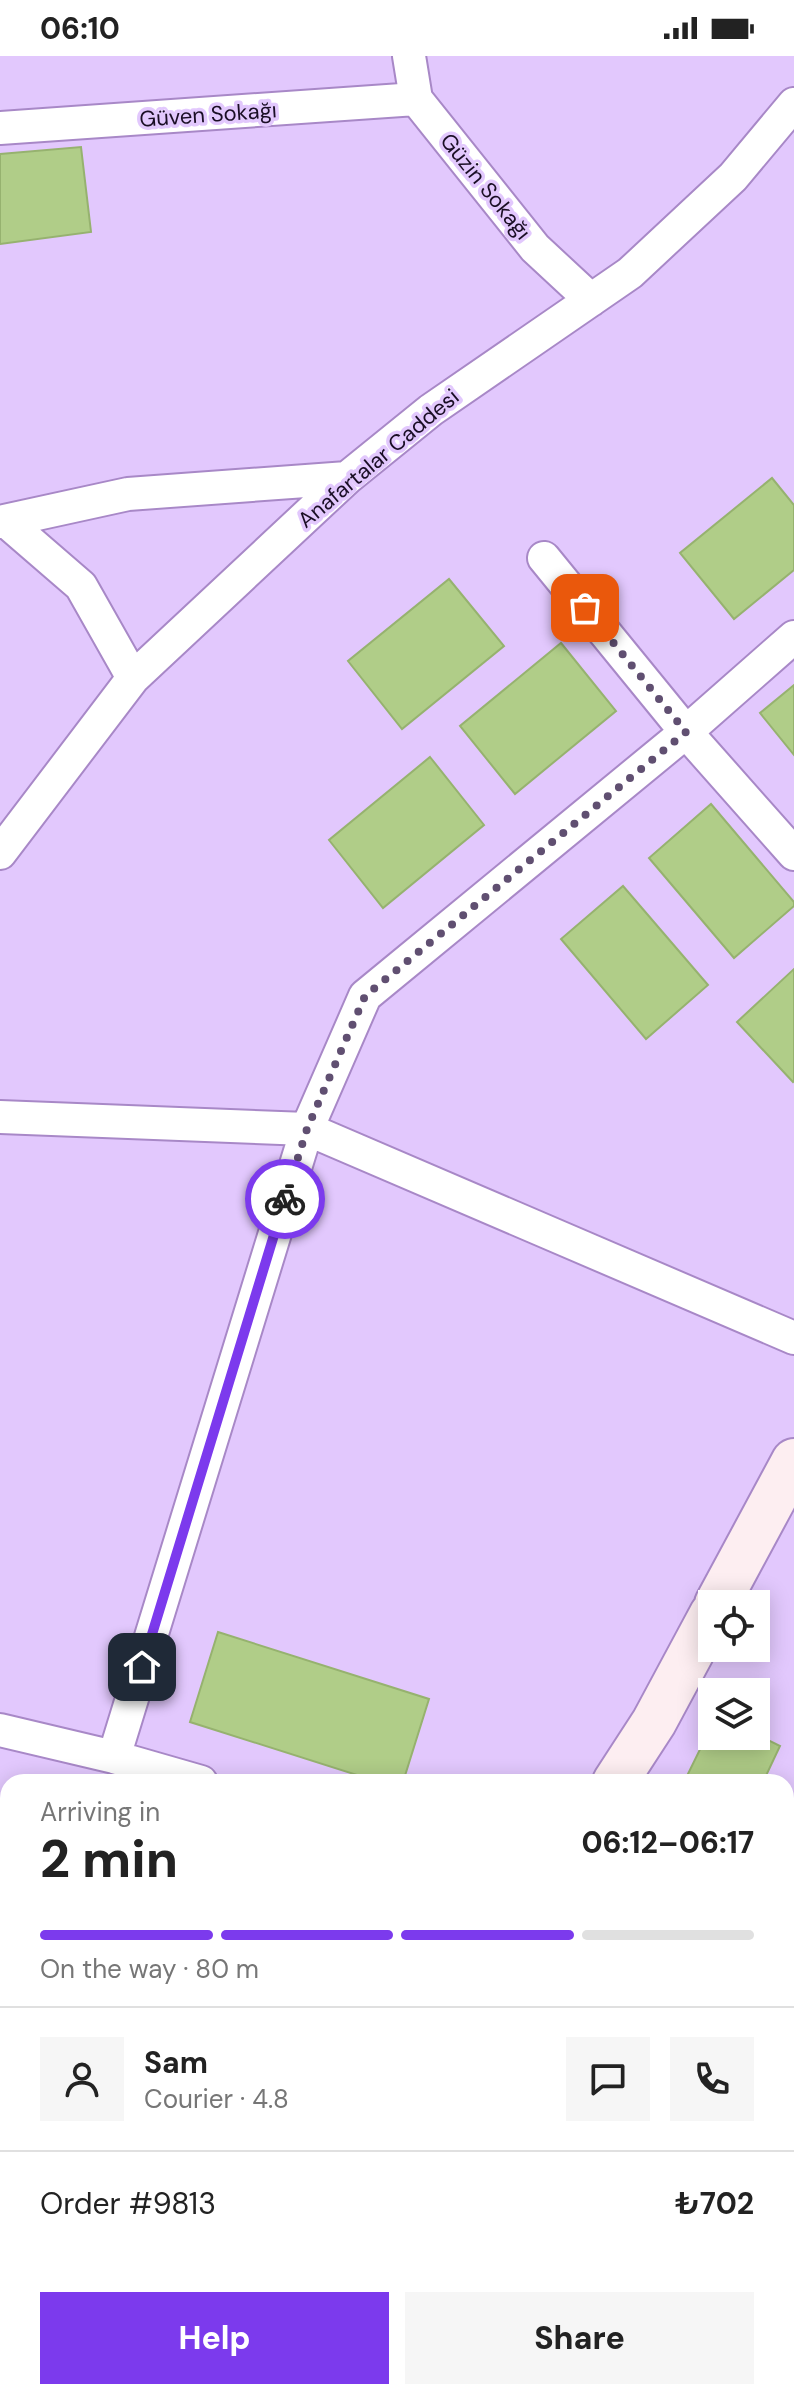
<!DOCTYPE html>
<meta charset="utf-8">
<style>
:root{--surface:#fff;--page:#f6f6f6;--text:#222;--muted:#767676;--line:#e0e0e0;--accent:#7c3aed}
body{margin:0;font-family:"DM Sans",sans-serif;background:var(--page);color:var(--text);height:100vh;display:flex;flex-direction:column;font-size:30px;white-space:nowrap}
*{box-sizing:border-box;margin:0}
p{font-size:26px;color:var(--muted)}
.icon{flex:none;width:44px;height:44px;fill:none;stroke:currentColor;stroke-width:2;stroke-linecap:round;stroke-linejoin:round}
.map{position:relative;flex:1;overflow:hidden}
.sheet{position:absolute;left:0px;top:1718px;width:794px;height:626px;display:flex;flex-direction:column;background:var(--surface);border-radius:24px 24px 0 0;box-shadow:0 4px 20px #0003}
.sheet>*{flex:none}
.controls{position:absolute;left:698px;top:1534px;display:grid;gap:16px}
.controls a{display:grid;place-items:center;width:72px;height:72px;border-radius:0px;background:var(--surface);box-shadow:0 4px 20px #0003;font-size:40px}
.pin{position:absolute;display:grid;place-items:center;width:68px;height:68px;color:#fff;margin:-34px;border-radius:16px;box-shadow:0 4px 12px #0006}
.courier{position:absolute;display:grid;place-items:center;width:80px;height:80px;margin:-40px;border:6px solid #7c3aed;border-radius:50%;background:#fff;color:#222;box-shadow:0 2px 10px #0007}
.summary em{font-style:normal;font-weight:800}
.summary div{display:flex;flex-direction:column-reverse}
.summary{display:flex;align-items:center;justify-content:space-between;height:136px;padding:0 40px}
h1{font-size:52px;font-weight:800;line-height:60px}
.bar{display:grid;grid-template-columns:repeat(4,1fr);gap:12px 8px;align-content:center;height:96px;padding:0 40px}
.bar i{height:10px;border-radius:6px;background:var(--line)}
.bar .current{background:var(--accent)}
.bar p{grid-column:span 4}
.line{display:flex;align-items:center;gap:20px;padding:0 40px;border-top:2px solid var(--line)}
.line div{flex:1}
.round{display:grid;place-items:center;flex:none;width:84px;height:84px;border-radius:0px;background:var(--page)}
.button{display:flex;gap:16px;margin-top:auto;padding:16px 40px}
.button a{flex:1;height:92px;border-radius:0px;background:var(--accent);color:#fff;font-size:32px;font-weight:800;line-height:92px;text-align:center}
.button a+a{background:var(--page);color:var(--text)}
.status{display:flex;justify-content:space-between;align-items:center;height:56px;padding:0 40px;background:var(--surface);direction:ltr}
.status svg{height:22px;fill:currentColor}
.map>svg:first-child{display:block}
</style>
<div class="status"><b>06:10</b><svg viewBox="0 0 49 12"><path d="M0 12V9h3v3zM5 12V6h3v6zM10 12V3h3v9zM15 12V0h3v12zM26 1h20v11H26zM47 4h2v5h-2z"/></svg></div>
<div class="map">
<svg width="794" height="2343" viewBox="0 0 794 2343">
<rect width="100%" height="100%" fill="#e2c8fd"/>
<path fill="#b0cd88" stroke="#96b26f" stroke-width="2" d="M81 91 91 176 0 188V98Z
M772 422 794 449V514L734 563 680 497Z
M449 523 504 590 402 673 348 605Z
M561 587 616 655 515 738 460 670Z
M794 629V699L760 657Z
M430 701 484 769 383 852 329 784Z
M711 748 794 846V850L734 902 649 802Z
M623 830 708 929 646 983 561 883Z
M794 913V1025L793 1026 737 966Z
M218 1576 429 1643 403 1726H379L190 1666Z
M712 1669V1680L756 1678 780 1690 763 1726H684Z
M786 1920 794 1925V2031L786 2026Z
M0 2145 8 2148V2224L0 2221Z
M0 2261 8 2264V2336H12L11 2338 0 2334Z
M92 2336H175L190 2343H89Z
M398 2336H492L489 2343H395Z
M593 2336H673L670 2343H609Z"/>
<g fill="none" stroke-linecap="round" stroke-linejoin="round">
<defs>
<path id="minor" d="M409 0 416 43 535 192 591 244
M0 72 416 43
M0 466 128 438 347 422
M7 466 81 530 133 622
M544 502 686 676 794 798
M0 797 133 622 347 422 431 354 630 217 733 121 794 48
M0 1061 307 1073 794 1282
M0 1674 114 1701 201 1726
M114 1701 307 1073 365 940 686 676 794 581
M0 2004 8 2007
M786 2199 794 2185
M786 2261 794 2264"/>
<path id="secondary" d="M717 1548 794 1405
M615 1726 654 1666 712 1558
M333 2343 336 2336"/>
</defs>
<use href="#minor" stroke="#a888c7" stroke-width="36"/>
<use href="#secondary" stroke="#a888c7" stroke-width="48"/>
<use href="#minor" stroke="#fff" stroke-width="32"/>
<use href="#secondary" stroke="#fdeef1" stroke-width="44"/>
</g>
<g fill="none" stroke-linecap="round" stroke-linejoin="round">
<path stroke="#604f71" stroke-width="8" stroke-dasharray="0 14.4" d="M285 1143 307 1073 365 940 686 676 585 552"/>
<path stroke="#7c3aed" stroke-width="10" d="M142 1611 285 1143"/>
</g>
<g text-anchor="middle" stroke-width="7" stroke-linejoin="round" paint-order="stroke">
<g font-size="22" fill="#1a0e25" stroke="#e2c8fd">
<text transform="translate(208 58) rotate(-4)" y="8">Güven Sokağı</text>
<text transform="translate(486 130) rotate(51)" y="8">Güzin Sokağı</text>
<text transform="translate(378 402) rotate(-40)" y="8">Anafartalar Caddesi</text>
</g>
</g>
</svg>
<div class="controls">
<a><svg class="icon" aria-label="locate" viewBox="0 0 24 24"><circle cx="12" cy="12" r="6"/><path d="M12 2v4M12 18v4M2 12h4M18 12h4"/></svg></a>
<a><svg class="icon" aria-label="layers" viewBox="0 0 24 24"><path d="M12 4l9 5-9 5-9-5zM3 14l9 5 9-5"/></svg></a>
</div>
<div class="pin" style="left:585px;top:552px;background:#ea580c"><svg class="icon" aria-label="bag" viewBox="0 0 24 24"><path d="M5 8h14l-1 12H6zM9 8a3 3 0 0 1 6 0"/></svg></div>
<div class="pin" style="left:142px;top:1611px;background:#1f2937"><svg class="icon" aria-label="home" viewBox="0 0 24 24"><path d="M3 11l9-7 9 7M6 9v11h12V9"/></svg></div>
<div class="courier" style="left:285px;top:1143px"><svg class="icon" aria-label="bike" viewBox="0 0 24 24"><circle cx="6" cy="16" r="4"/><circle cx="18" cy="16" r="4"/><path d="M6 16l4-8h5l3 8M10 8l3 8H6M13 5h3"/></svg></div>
<section class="sheet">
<div class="summary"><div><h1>2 min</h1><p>Arriving in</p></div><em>06:12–06:17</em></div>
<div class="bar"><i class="current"></i><i class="current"></i><i class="current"></i><i></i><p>On the way · 80 m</p></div>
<div class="line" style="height:144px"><a class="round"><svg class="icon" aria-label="person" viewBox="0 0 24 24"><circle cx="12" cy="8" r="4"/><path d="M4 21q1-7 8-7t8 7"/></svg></a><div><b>Sam</b><p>Courier · 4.8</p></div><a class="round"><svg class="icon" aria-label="chat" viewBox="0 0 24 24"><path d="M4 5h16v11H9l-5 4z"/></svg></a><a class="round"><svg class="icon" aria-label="phone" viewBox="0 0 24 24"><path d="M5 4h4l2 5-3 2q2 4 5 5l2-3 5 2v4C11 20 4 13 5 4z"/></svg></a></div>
<div class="line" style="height:104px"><div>Order #9813</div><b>₺702</b></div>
<div class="button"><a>Help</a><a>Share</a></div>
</section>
</div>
